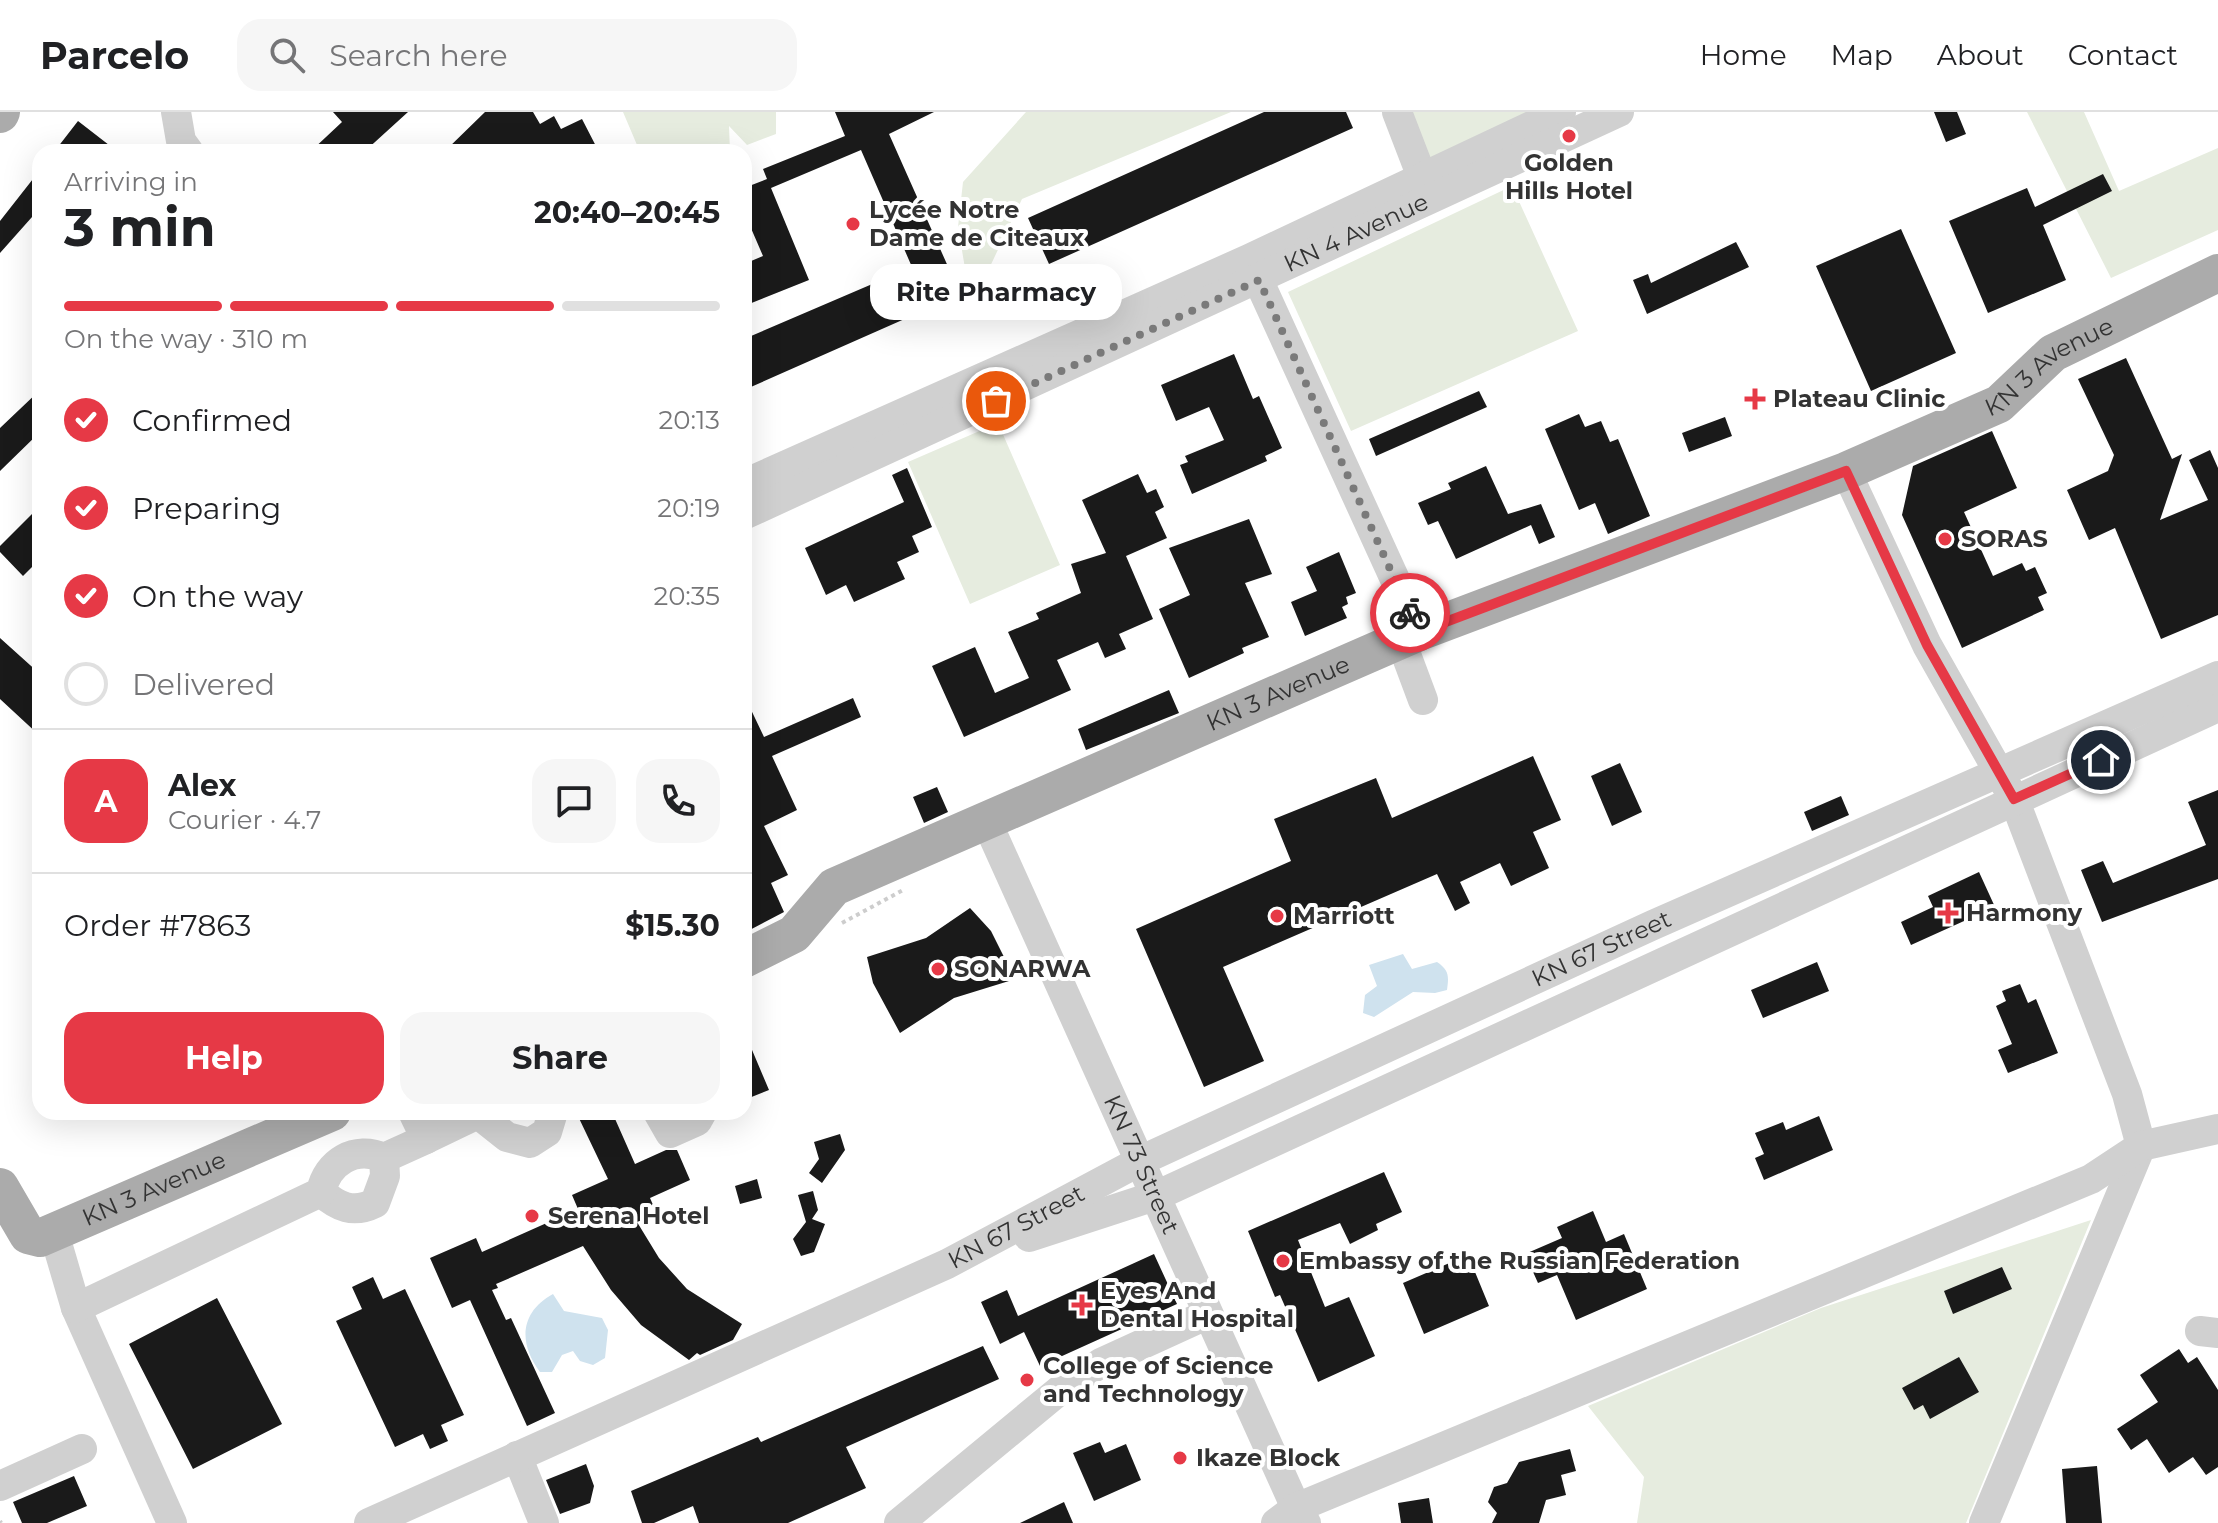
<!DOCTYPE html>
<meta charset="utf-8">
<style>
:root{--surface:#fff;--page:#f6f6f6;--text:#202124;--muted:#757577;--line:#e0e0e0;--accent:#e63946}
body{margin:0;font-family:Montserrat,sans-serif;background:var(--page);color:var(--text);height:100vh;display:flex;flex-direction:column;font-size:30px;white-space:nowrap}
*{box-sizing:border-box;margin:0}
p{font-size:26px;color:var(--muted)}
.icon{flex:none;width:44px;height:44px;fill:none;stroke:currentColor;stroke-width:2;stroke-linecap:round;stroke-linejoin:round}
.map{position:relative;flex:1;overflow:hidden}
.side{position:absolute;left:32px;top:32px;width:720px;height:976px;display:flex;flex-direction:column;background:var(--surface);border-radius:24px;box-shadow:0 8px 32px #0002}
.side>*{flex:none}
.pin{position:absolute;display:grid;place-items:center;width:68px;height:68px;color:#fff;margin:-34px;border:4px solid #fff;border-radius:50%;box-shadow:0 2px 8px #0007}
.courier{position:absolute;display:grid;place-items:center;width:80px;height:80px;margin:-40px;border:6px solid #e63946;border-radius:50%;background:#fff;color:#222;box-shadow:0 2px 10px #0007}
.bubble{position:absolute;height:56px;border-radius:24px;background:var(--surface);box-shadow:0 8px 32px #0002;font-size:26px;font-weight:700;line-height:56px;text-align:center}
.overview em{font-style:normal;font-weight:700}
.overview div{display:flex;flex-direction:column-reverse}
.overview{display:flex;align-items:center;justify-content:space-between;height:136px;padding:0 32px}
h1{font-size:52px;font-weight:700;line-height:60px}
.bar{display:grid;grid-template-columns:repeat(4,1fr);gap:12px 8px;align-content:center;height:96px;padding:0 32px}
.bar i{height:10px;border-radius:6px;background:var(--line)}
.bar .on{background:var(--accent)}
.bar p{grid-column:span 4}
.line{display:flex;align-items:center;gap:20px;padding:0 32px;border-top:2px solid var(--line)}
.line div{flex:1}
.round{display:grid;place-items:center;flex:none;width:84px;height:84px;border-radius:24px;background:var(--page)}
ol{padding:0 32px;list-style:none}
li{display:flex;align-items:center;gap:24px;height:88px}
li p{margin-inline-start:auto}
li .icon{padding:8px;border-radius:50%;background:var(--accent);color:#fff;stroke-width:4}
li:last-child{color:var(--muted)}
li i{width:44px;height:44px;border:4px solid var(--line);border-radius:50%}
.cta{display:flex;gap:16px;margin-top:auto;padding:16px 32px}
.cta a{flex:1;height:92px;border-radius:24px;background:var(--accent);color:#fff;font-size:32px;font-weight:700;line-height:92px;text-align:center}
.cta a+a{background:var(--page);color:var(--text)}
header{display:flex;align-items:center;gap:48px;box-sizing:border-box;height:112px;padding:0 40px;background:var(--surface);border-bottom:2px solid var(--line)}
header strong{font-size:38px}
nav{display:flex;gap:44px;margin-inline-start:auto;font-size:28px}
.search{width:560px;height:72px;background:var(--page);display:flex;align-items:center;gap:20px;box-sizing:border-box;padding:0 28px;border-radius:24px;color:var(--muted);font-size:30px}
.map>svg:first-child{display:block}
</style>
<header>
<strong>Parcelo</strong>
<div class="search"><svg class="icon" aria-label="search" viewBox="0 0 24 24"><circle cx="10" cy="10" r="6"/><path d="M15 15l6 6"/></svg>Search here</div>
<nav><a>Home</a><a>Map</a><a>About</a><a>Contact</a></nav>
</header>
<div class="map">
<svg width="2218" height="1411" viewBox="0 0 2218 1411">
<rect width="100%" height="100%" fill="#fff"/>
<path fill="#e6ecdf" d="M623 0H776V22L747 33 729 14 730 40H640Z
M1026 0H1231L1022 87 986 163 967 168 958 115 963 70Z
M1402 0H1535L1422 51Z
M2027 0H2084L2119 79 2218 36V118L2111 166Z
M1512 74 1578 219 1351 319 1288 180Z
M998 311 1060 453 970 492 908 350Z
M2091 1108 1966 1411H1637L1644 1365 1588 1294 1821 1196Z"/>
<path fill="#cfe2ee" d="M1403 842 1412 857 1437 850C1449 858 1449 864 1447 878L1435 881 1413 880 1374 905 1363 901 1365 883 1377 874 1369 853Z
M553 1182 564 1199 602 1206 608 1218 605 1246 593 1253 580 1249 573 1239 562 1243 552 1260H540C518 1231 520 1200 553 1182Z"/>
<path fill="#1a1a1a" d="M333 0H408L364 40H310L342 10Z
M485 0H533L540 12 554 4 561 17 582 7 599 40H444Z
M835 0H934L889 22 962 186 935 198 934 194 744 278V227L912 155 861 38 771 76 809 168 744 194V152L763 144 744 100V76L767 67 763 57 845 24Z
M1264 0H1346L1353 16 1049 152 1028 106Z
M1934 0H1957L1966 22 1946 30Z
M78 9 118 40H54Z
M40 58V96L0 141V109Z
M2103 62 2112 79 2043 113 2066 168 1988 201 1949 109 2027 76 2035 95Z
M1901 117 1956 241 1871 279 1816 154Z
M1736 130 1749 155 1647 202 1633 168 1648 162 1651 171Z
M1234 242 1253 287 1259 284 1282 336 1265 344 1267 349 1192 382 1180 353 1188 350 1185 344 1224 328 1209 295 1176 309 1161 273Z
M2126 246 2172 347 2182 342 2160 408 2208 388 2189 348 2210 338 2218 356V503L2161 527 2115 416 2089 428 2067 378 2108 359 2114 343 2078 267Z
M40 278V320L0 359V316Z
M1479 279 1487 295 1376 344 1369 327Z
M1579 302 1585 315 1601 309 1610 330 1618 327 1650 404 1608 422 1595 391 1579 398 1545 317Z
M1725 305 1732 324 1689 340 1682 321Z
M1992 319 2017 376 1964 400 1993 464 2022 451 2026 459 2035 455 2047 481 2038 485 2044 498 1962 536 1902 403 1913 354Z
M1486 354 1508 402 1541 392 1555 425 1539 432 1531 413 1456 447 1438 409 1428 413 1418 391 1451 377 1448 371Z
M907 356 932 415 912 424 919 440 897 450 905 467 854 490 846 473 826 483 805 436 904 390 892 363Z
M1138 362 1147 381 1156 377 1164 395 1155 400 1167 426 1126 444 1153 507 1119 522 1126 537 1105 546 1098 530 1057 548 1071 578 964 625 932 554 975 535 995 581 1029 566 1008 520 1039 507 1036 501 1081 481 1071 452 1106 441 1082 388Z
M40 394V447L23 464 0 440V434Z
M1249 407 1272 462 1245 471 1269 525 1242 536 1244 541 1189 566 1159 497 1190 483 1169 436Z
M1339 440 1356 481 1346 485 1348 492 1342 495 1347 506 1305 524 1291 490 1317 479 1306 455Z
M0 526 40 562V624L0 587Z
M1169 578 1179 601 1086 638 1078 617Z
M744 583 764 625 853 586 861 605 772 644 797 698 764 714 788 763 771 771 784 800 744 821Z
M1533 644 1561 708 1533 720 1549 756 1511 774 1500 751 1460 770 1470 791 1455 799 1437 762 1223 855 1264 949 1204 975 1136 817 1291 749 1274 707 1376 666 1392 706Z
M1620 651 1642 700 1612 714 1591 664Z
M937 675 948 700 924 711 913 685Z
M2218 678V767L2102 810 2081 758 2103 749 2113 771 2206 733 2188 690Z
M1841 684 1849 703 1812 719 1804 700Z
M1979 760 1995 795 1911 833 1901 810 1933 795 1928 784Z
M970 796 991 819 1004 845 1009 869 954 886 900 921 873 871 867 845 926 826Z
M1817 850 1829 879 1763 906 1751 878Z
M2020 872 2028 891 2036 887 2058 941 2008 961 1998 938 2012 932 1996 894 2006 889 2002 879Z
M744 919 769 978 744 988Z
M576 1000H612L635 1052 666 1038H677L690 1068 650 1086 657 1102 637 1110 659 1146 687 1177 742 1212 733 1228 700 1243 697 1241 689 1248 641 1213 611 1178 583 1134 496 1172 498 1176 492 1178 506 1208 511 1206 555 1301 527 1314 470 1188 452 1196 430 1146 476 1126 482 1140 578 1097 572 1083 608 1067Z
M1819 1004 1833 1038 1764 1068 1755 1046 1764 1042 1755 1021 1783 1010 1786 1018Z
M840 1022 845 1038 822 1071 809 1061 819 1047 814 1030Z
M1384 1060 1402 1100 1376 1112 1378 1118 1350 1132 1340 1111 1298 1128 1325 1195 1349 1185 1375 1244 1318 1270 1280 1183 1275 1185 1248 1119Z
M757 1067 762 1086 740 1092 735 1074Z
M813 1079 818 1098 812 1107 825 1112 814 1140 801 1144 793 1127 806 1110 798 1083Z
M1593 1099 1606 1130 1624 1122 1647 1177 1576 1208 1557 1163 1538 1171 1525 1142 1562 1126 1557 1115Z
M1154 1142 1177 1192 1040 1254 1024 1220 1000 1232 981 1190 1007 1178 1018 1204Z
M1468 1143 1489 1194 1424 1222 1403 1171Z
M2002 1155 2012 1177 1953 1202 1944 1179Z
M373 1165 383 1187 405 1177 464 1303 441 1313 448 1329 430 1337 423 1322 395 1335 336 1209 362 1197 352 1175Z
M217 1186 282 1312 193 1357 129 1232Z
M983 1234 999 1267 846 1335 866 1376 788 1411H699L693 1394 654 1411H642L631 1379 758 1325 761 1330Z
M2179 1237 2188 1251 2197 1245 2218 1278V1355L2206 1363 2193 1345 2169 1361 2147 1327 2131 1338 2117 1317 2158 1290 2140 1263Z
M1959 1245 1979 1280 1930 1307 1923 1293 1914 1298 1902 1276Z
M1100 1330 1105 1341 1126 1332 1141 1368 1094 1389 1073 1341Z
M1570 1337 1576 1359 1561 1363 1566 1383 1546 1388 1539 1411H1492L1497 1401 1488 1390 1494 1375 1507 1371 1519 1350Z
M586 1352 594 1374 590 1391 560 1402 546 1368Z
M2097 1354 2102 1411H2066L2062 1357Z
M74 1364 87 1394 47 1411H22L13 1390Z
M1429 1386 1433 1411H1401L1398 1391Z
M1064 1390 1073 1411H1020Z"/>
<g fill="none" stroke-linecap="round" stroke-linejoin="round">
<path stroke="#cdcdcd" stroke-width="4" stroke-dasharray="4 4" stroke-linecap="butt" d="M842 811 905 777
M0 1409 1 1411"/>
<g stroke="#d0d0d0" stroke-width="30">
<path d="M176 0 181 29 189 40"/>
<path d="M1397 0 1422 65"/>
<path d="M1251 152 1419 520"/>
<path d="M1846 359 1927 533 2014 687 2127 982 2141 1034 1984 1411"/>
<path d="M744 372 1249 147 1561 0"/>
<path id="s1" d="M744 403 1619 0"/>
<path d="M1401 529 1423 588"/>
<path id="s2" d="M986 708 1296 1396 1306 1411"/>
<path d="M658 1000 670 1021 697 1009 702 1000"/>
<path d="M426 1027 478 1002 507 1025 530 1031 547 1020 553 1000"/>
<path d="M321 1080C338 1095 353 1102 375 1091L385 1064 384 1046"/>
<path d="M54 1121 76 1196 172 1411"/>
<path d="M1029 1125 1158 1083 2218 595"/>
<path d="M76 1196 321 1080C327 1050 355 1033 384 1046L426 1027 413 1000"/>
<path d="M2200 1219 2218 1221"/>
<path d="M517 1344 544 1411"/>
<path d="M0 1374 82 1337"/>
<path id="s3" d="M369 1411 947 1152 1142 1048 1653 813 2218 564"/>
<path d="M899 1411 1066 1273 1101 1251 1206 1203"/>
<path d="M1276 1411 1296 1396 2091 1067 2141 1034 2218 1017"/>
</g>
<g stroke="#ababab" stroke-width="38">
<path d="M0 2 1 0"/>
<path id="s4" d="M744 847 794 822 834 775 1419 520 1846 359 1999 292 2053 241 2218 161"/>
<path id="s5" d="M0 1075 28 1123 40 1126 332 1000"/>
</g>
</g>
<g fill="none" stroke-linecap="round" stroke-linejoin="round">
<path stroke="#7a7a7a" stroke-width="8" stroke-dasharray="0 14.4" d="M996 289 1259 168 1410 501"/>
<path stroke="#e63946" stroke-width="10" d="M1410 501 1419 520 1846 359 1927 533 2014 687 2101 648"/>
</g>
<g fill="#e63946" stroke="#fff" stroke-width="3">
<circle cx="1569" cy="24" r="8"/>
<circle cx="853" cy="112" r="8"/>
<path d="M1751 275h8v8h8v8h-8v8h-8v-8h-8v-8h8z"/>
<circle cx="1945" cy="427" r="8"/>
<path d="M1944 789h8v8h8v8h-8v8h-8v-8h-8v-8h8z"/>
<circle cx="1277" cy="804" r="8"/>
<circle cx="938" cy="857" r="8"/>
<circle cx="532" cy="1104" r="8"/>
<circle cx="1283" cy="1149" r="8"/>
<path d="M1078 1181h8v8h8v8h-8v8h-8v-8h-8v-8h8z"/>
<circle cx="1027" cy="1268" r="8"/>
<circle cx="1180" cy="1346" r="8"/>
</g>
<g text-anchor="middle" stroke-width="8" stroke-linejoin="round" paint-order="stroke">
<g font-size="24" font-weight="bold" fill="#333" stroke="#fff" text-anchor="start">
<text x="1569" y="59" text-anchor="middle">Golden<tspan x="1569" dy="28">Hills Hotel</tspan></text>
<text x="869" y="106">Lycée Notre<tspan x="869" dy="28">Dame de Citeaux</tspan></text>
<text x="1773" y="295">Plateau Clinic</text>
<text x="1961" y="435">SORAS</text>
<text x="1966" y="809">Harmony</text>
<text x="1293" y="812">Marriott</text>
<text x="954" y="865">SONARWA</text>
<text x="548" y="1112">Serena Hotel</text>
<text x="1299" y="1157">Embassy of the Russian Federation</text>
<text x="1100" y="1187">Eyes And<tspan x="1100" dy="28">Dental Hospital</tspan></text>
<text x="1043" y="1262">College of Science<tspan x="1043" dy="28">and Technology</tspan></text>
<text x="1196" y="1354">Ikaze Block</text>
</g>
<g font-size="24" fill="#333" stroke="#fff">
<text dy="8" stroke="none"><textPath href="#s1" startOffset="674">KN 4 Avenue</textPath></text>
<text dy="8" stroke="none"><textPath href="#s4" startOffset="1442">KN 3 Avenue</textPath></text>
<text dy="8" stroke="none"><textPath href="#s4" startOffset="602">KN 3 Avenue</textPath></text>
<text dy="8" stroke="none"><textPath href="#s3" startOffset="1360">KN 67 Street</textPath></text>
<text dy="8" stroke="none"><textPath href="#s2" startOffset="378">KN 73 Street</textPath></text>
<text dy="8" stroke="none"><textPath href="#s5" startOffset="192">KN 3 Avenue</textPath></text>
<text dy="8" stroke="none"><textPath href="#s3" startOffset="712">KN 67 Street</textPath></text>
</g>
</g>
</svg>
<div class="pin" style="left:996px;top:289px;background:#ea580c"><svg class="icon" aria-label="bag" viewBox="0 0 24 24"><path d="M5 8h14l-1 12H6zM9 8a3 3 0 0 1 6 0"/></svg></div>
<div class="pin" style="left:2101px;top:648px;background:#1f2937"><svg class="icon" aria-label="home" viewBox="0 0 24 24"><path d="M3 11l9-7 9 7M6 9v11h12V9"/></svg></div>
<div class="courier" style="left:1410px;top:501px"><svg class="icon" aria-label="bike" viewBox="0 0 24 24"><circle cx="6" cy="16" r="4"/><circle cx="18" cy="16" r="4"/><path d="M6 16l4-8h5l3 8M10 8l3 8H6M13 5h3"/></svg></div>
<div class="bubble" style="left:870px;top:152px;width:252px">Rite Pharmacy</div>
<section class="side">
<div class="overview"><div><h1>3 min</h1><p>Arriving in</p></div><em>20:40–20:45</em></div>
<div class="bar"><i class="on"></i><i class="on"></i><i class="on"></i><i></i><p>On the way · 310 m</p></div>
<ol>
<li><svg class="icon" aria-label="check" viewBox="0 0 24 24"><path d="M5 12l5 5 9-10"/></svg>Confirmed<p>20:13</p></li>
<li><svg class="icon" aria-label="check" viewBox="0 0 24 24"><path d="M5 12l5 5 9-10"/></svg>Preparing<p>20:19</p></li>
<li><svg class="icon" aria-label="check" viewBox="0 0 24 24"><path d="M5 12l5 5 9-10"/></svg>On the way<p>20:35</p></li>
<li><i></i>Delivered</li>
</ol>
<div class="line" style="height:144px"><b class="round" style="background:var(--accent);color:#fff">A</b><div><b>Alex</b><p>Courier · 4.7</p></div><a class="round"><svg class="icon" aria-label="chat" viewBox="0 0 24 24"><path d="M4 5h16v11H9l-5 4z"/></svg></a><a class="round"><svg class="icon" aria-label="phone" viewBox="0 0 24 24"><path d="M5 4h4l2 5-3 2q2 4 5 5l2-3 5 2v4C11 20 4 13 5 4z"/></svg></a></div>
<div class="line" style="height:104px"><div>Order #7863</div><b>$15.30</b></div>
<div class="cta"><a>Help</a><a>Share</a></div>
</section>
</div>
